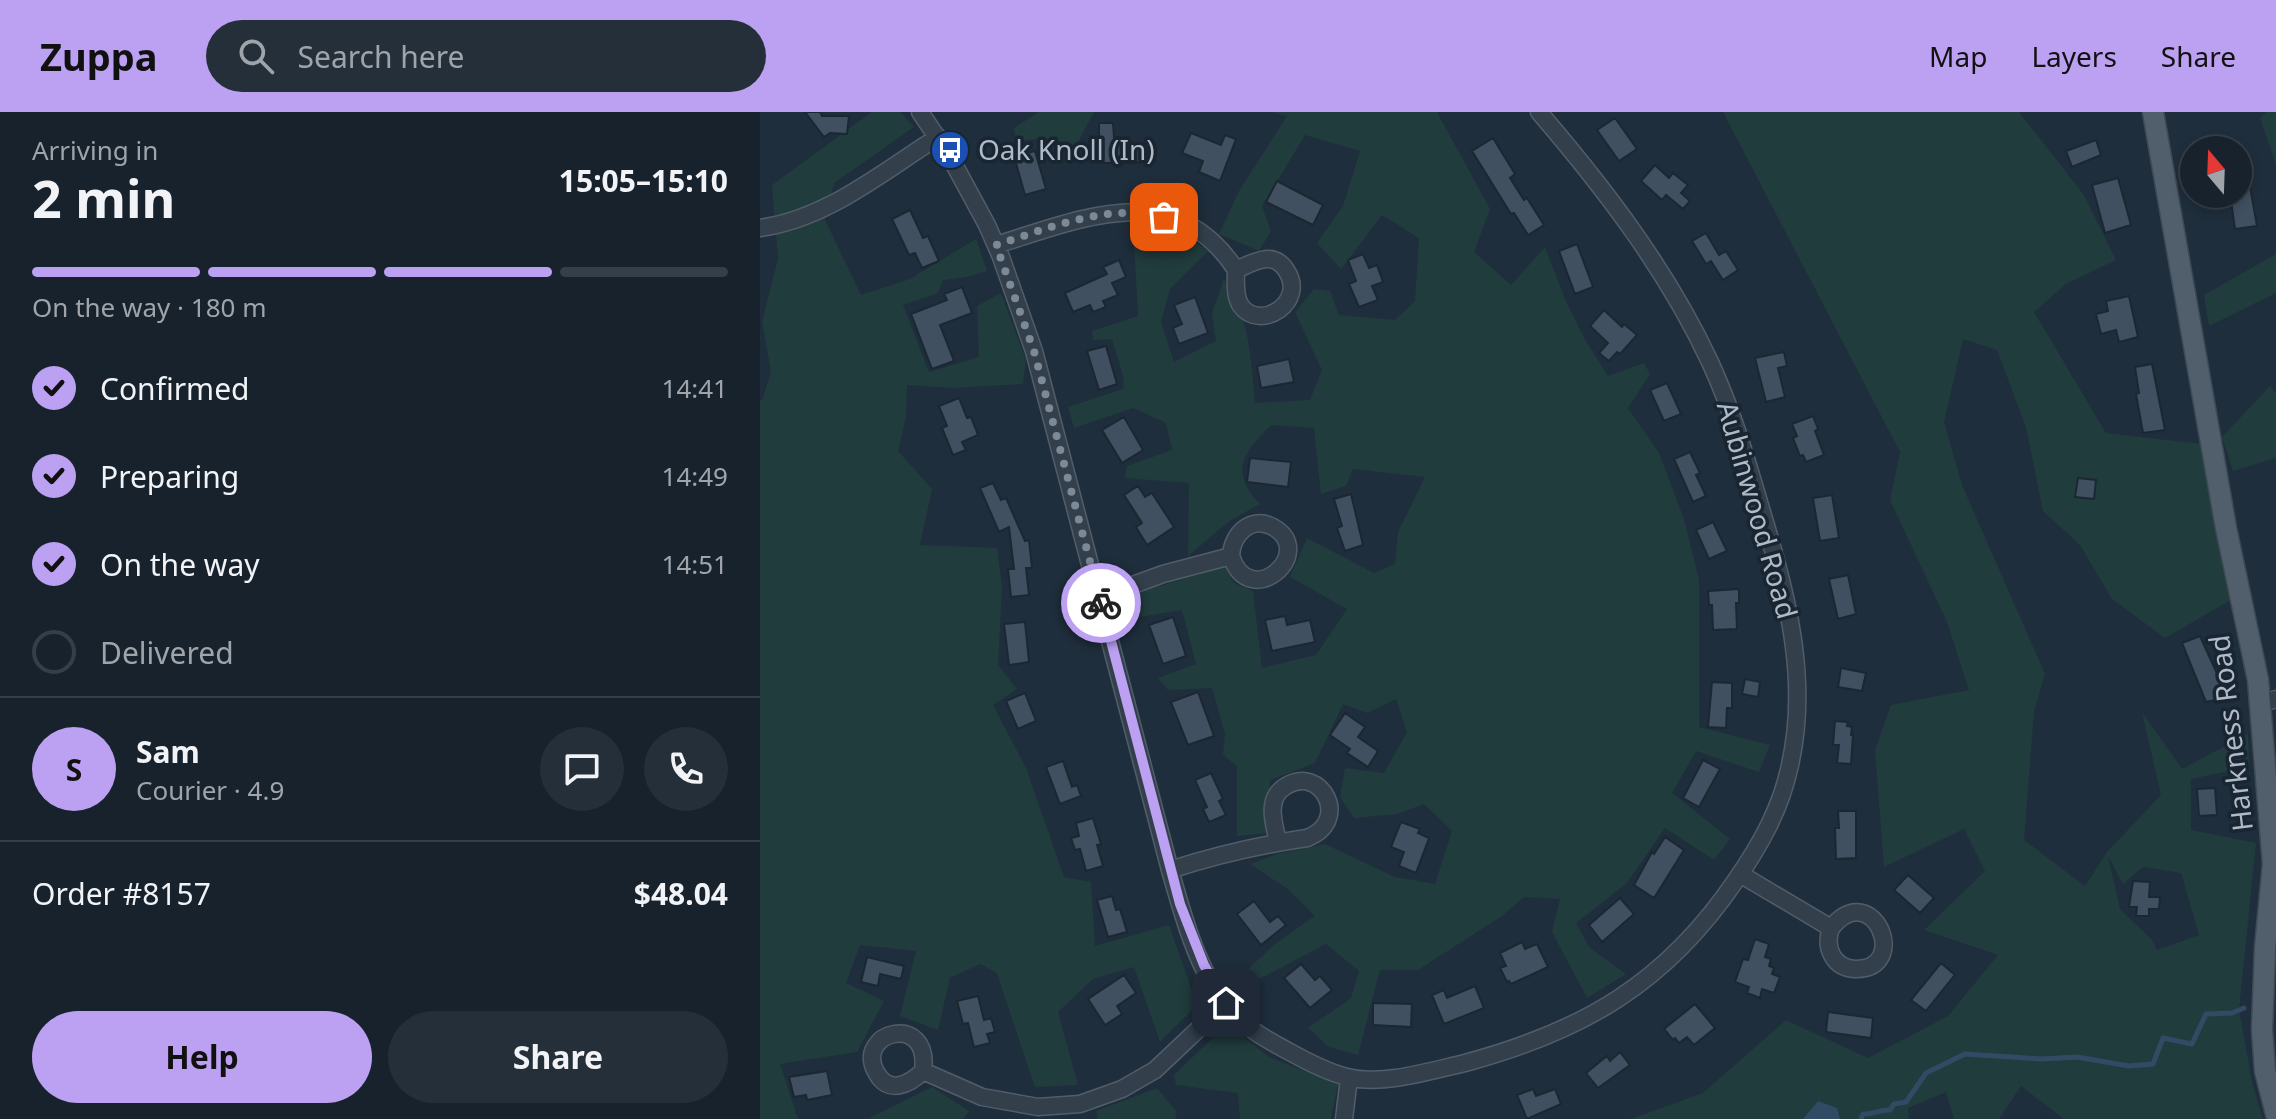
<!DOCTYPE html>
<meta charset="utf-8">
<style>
:root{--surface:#17222d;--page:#242f39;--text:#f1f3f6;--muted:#9ea4aa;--line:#363f49;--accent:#bca0f2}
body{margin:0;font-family:"Noto Sans",sans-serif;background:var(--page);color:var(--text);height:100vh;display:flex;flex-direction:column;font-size:30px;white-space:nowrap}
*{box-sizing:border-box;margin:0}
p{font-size:26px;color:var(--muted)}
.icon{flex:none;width:44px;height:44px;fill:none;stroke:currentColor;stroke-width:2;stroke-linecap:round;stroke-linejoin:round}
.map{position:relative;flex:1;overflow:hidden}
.drawer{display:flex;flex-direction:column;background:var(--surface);width:760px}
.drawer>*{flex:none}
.needle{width:52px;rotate:341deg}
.controls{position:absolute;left:1420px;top:24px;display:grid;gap:16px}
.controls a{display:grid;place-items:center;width:72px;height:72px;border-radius:50%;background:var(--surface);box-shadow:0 4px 12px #0003,0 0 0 2px var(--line);font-size:40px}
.pin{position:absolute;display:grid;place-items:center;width:68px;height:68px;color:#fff;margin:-34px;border-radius:16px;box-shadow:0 4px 12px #0006}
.courier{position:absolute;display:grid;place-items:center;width:80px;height:80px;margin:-40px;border:6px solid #bca0f2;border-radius:50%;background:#fff;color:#222;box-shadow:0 2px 10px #0007}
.overview em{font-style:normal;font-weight:700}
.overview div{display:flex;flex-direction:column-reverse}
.overview{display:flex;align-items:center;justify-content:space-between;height:136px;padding:0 32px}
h1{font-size:52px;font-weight:700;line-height:60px}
.bar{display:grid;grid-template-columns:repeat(4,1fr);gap:12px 8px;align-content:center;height:96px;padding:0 32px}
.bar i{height:10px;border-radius:6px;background:var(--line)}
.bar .selected{background:var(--accent)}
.bar p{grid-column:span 4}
.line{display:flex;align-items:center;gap:20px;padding:0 32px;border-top:2px solid var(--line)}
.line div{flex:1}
.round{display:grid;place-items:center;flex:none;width:84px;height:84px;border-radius:42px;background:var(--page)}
ol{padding:0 32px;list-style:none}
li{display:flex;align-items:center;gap:24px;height:88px}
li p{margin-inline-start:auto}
li .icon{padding:8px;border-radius:50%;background:var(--accent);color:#111;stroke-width:4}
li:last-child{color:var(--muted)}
li i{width:44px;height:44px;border:4px solid var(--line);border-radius:50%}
.button{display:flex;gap:16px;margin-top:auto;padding:16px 32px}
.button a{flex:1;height:92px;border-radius:48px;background:var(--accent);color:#111;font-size:32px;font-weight:700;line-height:92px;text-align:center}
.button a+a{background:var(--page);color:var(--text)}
header{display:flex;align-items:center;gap:48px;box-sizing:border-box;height:112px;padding:0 40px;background:var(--accent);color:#111}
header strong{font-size:38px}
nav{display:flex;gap:44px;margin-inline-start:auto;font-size:28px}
.search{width:560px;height:72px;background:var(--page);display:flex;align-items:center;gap:20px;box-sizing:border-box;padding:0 28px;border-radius:44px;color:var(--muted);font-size:30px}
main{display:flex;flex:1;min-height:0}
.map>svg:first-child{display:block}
</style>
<header>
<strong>Zuppa</strong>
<div class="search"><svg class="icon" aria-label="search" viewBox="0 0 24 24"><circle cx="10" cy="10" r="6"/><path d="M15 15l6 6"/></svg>Search here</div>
<nav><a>Map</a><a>Layers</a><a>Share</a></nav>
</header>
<main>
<section class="drawer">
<div class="overview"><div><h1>2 min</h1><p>Arriving in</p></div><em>15:05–15:10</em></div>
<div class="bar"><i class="selected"></i><i class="selected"></i><i class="selected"></i><i></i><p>On the way · 180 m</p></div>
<ol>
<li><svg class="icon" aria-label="check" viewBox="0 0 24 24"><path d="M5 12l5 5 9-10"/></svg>Confirmed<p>14:41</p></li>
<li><svg class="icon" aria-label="check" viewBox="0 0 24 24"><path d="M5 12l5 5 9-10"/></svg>Preparing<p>14:49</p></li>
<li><svg class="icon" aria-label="check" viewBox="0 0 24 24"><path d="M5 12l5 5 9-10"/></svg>On the way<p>14:51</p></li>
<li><i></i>Delivered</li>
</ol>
<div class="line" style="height:144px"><b class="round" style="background:var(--accent);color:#111">S</b><div><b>Sam</b><p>Courier · 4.9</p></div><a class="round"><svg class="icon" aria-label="chat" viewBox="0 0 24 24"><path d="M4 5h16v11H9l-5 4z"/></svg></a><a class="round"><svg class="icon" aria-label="phone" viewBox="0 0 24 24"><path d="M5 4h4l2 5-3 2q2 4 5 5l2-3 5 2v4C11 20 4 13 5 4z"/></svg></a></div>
<div class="line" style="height:104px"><div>Order #8157</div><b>$48.04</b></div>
<div class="button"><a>Help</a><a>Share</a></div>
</section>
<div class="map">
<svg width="1516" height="1007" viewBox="0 0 1516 1007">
<rect width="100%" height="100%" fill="#1f2e3c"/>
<path fill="#213c3d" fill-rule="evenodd" d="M112 0H140L154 15 74 71 65 108 101 183 150 167 216 127 227 159 206 165 183 168 178 181 143 193 169 260 219 245 217 194 241 181 266 248 263 272 193 276 147 273 146 305 138 339 172 377 160 433 237 436 242 475 238 553 257 577 233 593 266 656 304 765 331 770 335 834 409 813 437 893 400 930 374 855 333 867 298 900 318 973 275 975 237 861 220 852 190 866 178 918 140 904 156 839 100 833 86 871 124 889 97 940 20 952 38 1007H0V289L2 288 11 260 2 209 18 147 12 73Z
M279 0H334L306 53 286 26 256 29 254 16Z
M511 0H677L730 97 714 140 751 173 785 135 805 187 824 226 848 264 884 251 890 262 868 296 899 341 924 407 939 468V615L1010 633 999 660 936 639 912 681 970 727 954 748 905 716 866 772 816 811 829 835 866 862 827 886 792 820 800 787 764 785 742 804 658 858H620L598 943 569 935 548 916 591 886 599 859 566 832 486 874 482 863 516 831 555 804 529 778 490 752 517 742 565 732 635 765 675 772 692 719 664 692 637 702 594 706 580 685 585 656 624 661 647 620 636 587 607 601 583 592 555 651 510 668 508 721 477 724V654L463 643 465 621 452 576 408 578 398 566 436 552 422 498 368 507 372 482 465 455 474 471 493 479 502 556 556 543 587 497 530 465 547 426 614 461 635 452 638 420 665 365 593 357 586 374 561 382 554 316 511 313C483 342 469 358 500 392L468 410 428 444 429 371 365 366 367 354 412 338 406 311 373 296 314 316 308 295 363 277 364 267 352 227 333 228 332 219 378 204 373 115H413L448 139 410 177 401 210 414 250 456 229 452 201 464 167C490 206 491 246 495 291L550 288 562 258 535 200 554 177 570 179 579 203 635 208 655 189 659 126 622 103 581 157 557 131 583 94 600 39 545 23 502 94 511 119 499 139 459 122 479 79 527 4Z
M963 0H1259L1324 83 1356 148 1306 172 1274 200 1346 321 1442 332 1471 488 1405 526 1352 487 1320 433 1283 399 1266 315 1237 238 1203 227 1184 310 1202 373 1285 562 1274 600 1264 728 1325 774 1347 740 1401 683 1382 600 1422 657 1488 622 1489 655 1431 667V718L1496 731 1479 898 1493 974 1503 1007H1304L1261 974 1239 1007H1194L1186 980 1148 996 1149 1007H1080L1076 996 1058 989 1043 1007H871L943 981 1026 908 1108 946 1188 904 1238 843 1164 818 1225 759 1204 717 1124 755 1115 638 1131 593 1209 578 1187 510 1130 388 1140 340ZM1348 744 1363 772 1383 755 1421 761 1439 823 1397 838 1392 828 1360 797Z
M1506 0H1516V52L1500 6Z
M1516 142V181L1449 214 1444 183Z
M1510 274 1516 282V346L1473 359 1462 325Z
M467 912 509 945 578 972 571 1007H480L478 981 416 973 414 963Z
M172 975 209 999 203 1007H108Z
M397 976 417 1000 415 1007H338L336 999Z"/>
<path fill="#314b65" d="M1058 989 1077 996 1080 1007H1043Z"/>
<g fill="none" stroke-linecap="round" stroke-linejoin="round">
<path stroke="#314b65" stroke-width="5" d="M1101 1007 1103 1002C1114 1003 1120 997 1130 998L1134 992 1146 990 1166 961 1205 942 1282 947 1317 945 1369 954 1393 952 1403 926 1432 932 1446 902 1472 901 1484 896"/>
</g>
<path fill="#405060" stroke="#1b2733" stroke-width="2" d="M45 0H60L62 4H89L87 22 70 21 64 25Z
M855 6 877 37 859 49 837 18Z
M339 11H353L354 25H360V32H388L389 50 343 51 342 35H339Z
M431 21 461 33 465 23 476 27 460 69 439 60 443 49 422 41Z
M733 26 755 62 750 66 764 88 767 86 784 113 768 123 754 101 751 102 712 39Z
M1336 28 1341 43 1312 55 1306 39Z
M275 39 286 77 265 83 254 44Z
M1478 52H1486L1497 114 1475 117 1470 82H1478Z
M895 53 909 66 913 61 928 73 921 81 930 89 923 97 906 83 902 88 881 69Z
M1358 66 1371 113 1345 121 1332 73Z
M517 69 563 93 553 113 506 90Z
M150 98 163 126 168 124 179 149 162 156 155 141 149 143 132 107Z
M946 121 959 143 966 139 978 158 963 168 951 149 946 152 932 129Z
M817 132 833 175 815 182 799 139Z
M603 142 609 156 617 153 623 170 612 174 618 188 599 195 589 172 596 169 588 148Z
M359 148 366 165 352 171 358 183 343 189 346 195 333 200 330 193 313 200 305 181 347 162 343 155Z
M202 175 212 201 180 213 194 249 172 257 151 202 187 188 184 182Z
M1369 184 1378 225 1359 230 1356 218 1341 222 1336 202 1348 199 1346 189Z
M435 185 448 221 419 232 413 216 422 212 414 193Z
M844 198 862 215 864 212 877 223 860 242 857 240 849 249 839 241 848 231 830 214Z
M346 234 357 272 339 278 327 239Z
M1024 240 1027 254 1018 256 1025 285 1006 290 995 246Z
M529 247 534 270 501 276 497 254Z
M1392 252 1405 318 1383 321 1376 282 1379 281 1375 255Z
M907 271 921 302 904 309 890 278Z
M199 286 207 306 211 305 218 323 202 330 206 338 193 343 182 316 187 314 179 294Z
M1053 304 1058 317 1055 319 1064 343 1046 350 1043 343 1040 344 1033 326 1037 324 1032 312Z
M364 305 383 338 362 351 342 318Z
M930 340 940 361 936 363 946 384 933 390 914 347Z
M490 346 531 350 528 375 487 370Z
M1318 366 1336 368 1334 387 1315 385Z
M233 371 241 388 246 386 265 429 269 428 272 456H266L269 483 251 485 248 457H254L249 415 239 420 220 376Z
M378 374 385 385 392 381 414 415 387 433 376 415 382 411 364 383Z
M591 382 603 433 585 439 577 416 582 414 574 387Z
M1072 383 1079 426 1060 429 1053 386Z
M953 410 967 439 949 447 936 418Z
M1088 463 1096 502 1078 507 1069 467Z
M979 477V491H976L977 517 953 518 952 493H949L948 479Z
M525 504 527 513 550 508 555 530 512 539 505 508Z
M413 505 426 544 403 552 389 513Z
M265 510 269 550 249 553 244 512Z
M1440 524 1459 566 1464 586 1446 590 1422 531Z
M1081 556 1106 561 1102 579 1078 575Z
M985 567 1000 570 998 585 982 582Z
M952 570 972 571V596H967L966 616 948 615Z
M438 580 454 624 428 633 411 590Z
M265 581 276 609 258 617 246 589Z
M585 601 605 615 598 625 618 639 608 655 587 641 590 637 570 623Z
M1075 609 1088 610 1087 614 1092 615 1091 623H1093L1091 652 1077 651 1079 633H1073Z
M943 648 960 657 939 695 923 686Z
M303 649 312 675 317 673 321 684 300 692 286 655Z
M451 661 463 687 459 689 466 703 449 710 443 697 447 695 435 668Z
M1455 676 1457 703 1439 704 1437 677Z
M1078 699H1096V746L1076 747 1075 716H1079Z
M333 706 341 732 337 733 343 754 326 759 320 737 315 738 311 726 319 724 316 711Z
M641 710 660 717 658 721 669 726 656 761 639 754 644 740 631 735Z
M905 725 924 738 894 786 874 773 892 740 894 742Z
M1148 763 1174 786 1160 801 1134 778Z
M1373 769 1390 770 1389 785H1400L1399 797H1389V804H1376L1377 795H1369Z
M352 784 356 798 360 797 367 820 348 825 337 788Z
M860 786 874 802 842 830 829 813Z
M494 789 510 810 518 804 526 813 501 833 477 802Z
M995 827 1009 832 1005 845 1011 847 1009 854 1014 856 1012 862 1020 865 1014 881 1002 877 1000 886 987 881 989 875 975 870 983 847 988 848Z
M762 830 765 837 777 832 788 855 751 872 749 869 747 870 740 856 746 854 740 841Z
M107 845 144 854 141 867 120 862 118 874 101 870Z
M1181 851 1195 863 1166 899 1151 888Z
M541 852 555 868 560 864 572 878 550 896 524 866Z
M364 863 376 881 357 894 362 902 345 913 328 887Z
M715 874 724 896 684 912 672 883 684 878 687 886Z
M218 884 224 908 231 906 235 920 227 922 230 931 214 935 208 911 203 912 197 889Z
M613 891 652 892 651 915 613 913Z
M935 892 955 916 934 933 927 925 919 931 915 926 913 928 904 917Z
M1068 900 1113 906 1111 926 1066 920Z
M860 940 870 953 838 976 826 961 847 944 850 949Z
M67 959 72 983 47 988 46 983 34 985 29 965Z
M773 977 776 984 795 977 801 992 767 1007 757 983Z"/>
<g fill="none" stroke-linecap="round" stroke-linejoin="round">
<defs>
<path id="minor" d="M160 0 189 43 227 113 241 145 274 239 410 758C424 807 439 866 475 903 490 919 510 929 528 939 546 949 567 960 587 965 622 974 670 959 705 951 824 919 906 871 976 768 1001 732 1021 696 1030 653 1048 573 1030 494 1007 417 990 360 975 304 950 250 907 158 845 77 779 0
M0 116C67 107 122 60 178 25
M236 133C321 107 415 64 476 158 494 150 513 138 526 158 548 190 500 220 481 194 474 184 476 169 476 158
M340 485 403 462 471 444C472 422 491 403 513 415 558 440 490 501 471 444
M1500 592 1516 587
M410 758C456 743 500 733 547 726 592 709 561 652 526 674 519 678 514 685 513 694 511 705 516 719 518 731
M980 762 1071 816C1064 835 1073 856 1095 857 1152 858 1113 764 1071 816
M163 959C149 973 128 983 116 960 94 920 171 899 163 959L222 985 278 995 320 992 362 977 395 958 466 891
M584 1007 589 966"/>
<path id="major" d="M1393 0 1466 416 1498 568 1513 752 1505 836 1502 918 1505 959 1516 1002"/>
</defs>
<use href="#minor" stroke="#515d6a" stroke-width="19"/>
<use href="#major" stroke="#3d4955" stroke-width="23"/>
<use href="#minor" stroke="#33404c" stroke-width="16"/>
<use href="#major" stroke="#515f6c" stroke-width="20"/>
</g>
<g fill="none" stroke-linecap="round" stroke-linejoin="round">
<path stroke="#7c8997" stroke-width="8" stroke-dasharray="0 14.4" d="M341 491 274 239 236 133C290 116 346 91 404 105"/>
<path stroke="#bca0f2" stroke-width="10" d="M341 491 420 792 444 853 466 891"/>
</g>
<defs>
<symbol id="bus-disc" viewBox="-11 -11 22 22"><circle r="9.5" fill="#1a4fb4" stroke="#192531"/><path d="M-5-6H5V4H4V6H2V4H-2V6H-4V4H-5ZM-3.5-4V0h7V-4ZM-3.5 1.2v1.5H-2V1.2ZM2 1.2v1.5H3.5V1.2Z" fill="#fff"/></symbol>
</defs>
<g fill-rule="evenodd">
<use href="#bus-disc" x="168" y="16" width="44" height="44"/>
</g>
<g text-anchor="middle" stroke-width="7" stroke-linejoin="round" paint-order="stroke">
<g font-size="28" fill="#aebac8" stroke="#192531" text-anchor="start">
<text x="218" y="48">Oak Knoll (In)</text>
</g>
<g font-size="28" fill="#aebac8" stroke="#192531">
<text transform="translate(997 398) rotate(74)" y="10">Aubinwood Road</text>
<text transform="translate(1471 621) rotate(-97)" y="10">Harkness Road</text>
</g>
</g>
</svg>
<div class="controls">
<a><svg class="needle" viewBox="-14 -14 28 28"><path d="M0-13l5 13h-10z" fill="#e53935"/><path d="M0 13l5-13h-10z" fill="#9ea4aa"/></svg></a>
</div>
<div class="pin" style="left:404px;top:105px;background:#ea580c"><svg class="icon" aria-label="bag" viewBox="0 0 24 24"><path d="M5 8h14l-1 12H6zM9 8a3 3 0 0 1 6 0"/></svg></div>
<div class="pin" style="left:466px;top:891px;background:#1f2937"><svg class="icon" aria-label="home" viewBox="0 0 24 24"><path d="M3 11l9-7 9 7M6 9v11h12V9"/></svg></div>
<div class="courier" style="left:341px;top:491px"><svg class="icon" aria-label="bike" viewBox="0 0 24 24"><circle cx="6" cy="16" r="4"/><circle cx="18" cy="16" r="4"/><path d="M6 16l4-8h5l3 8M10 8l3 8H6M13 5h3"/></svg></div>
</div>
</main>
